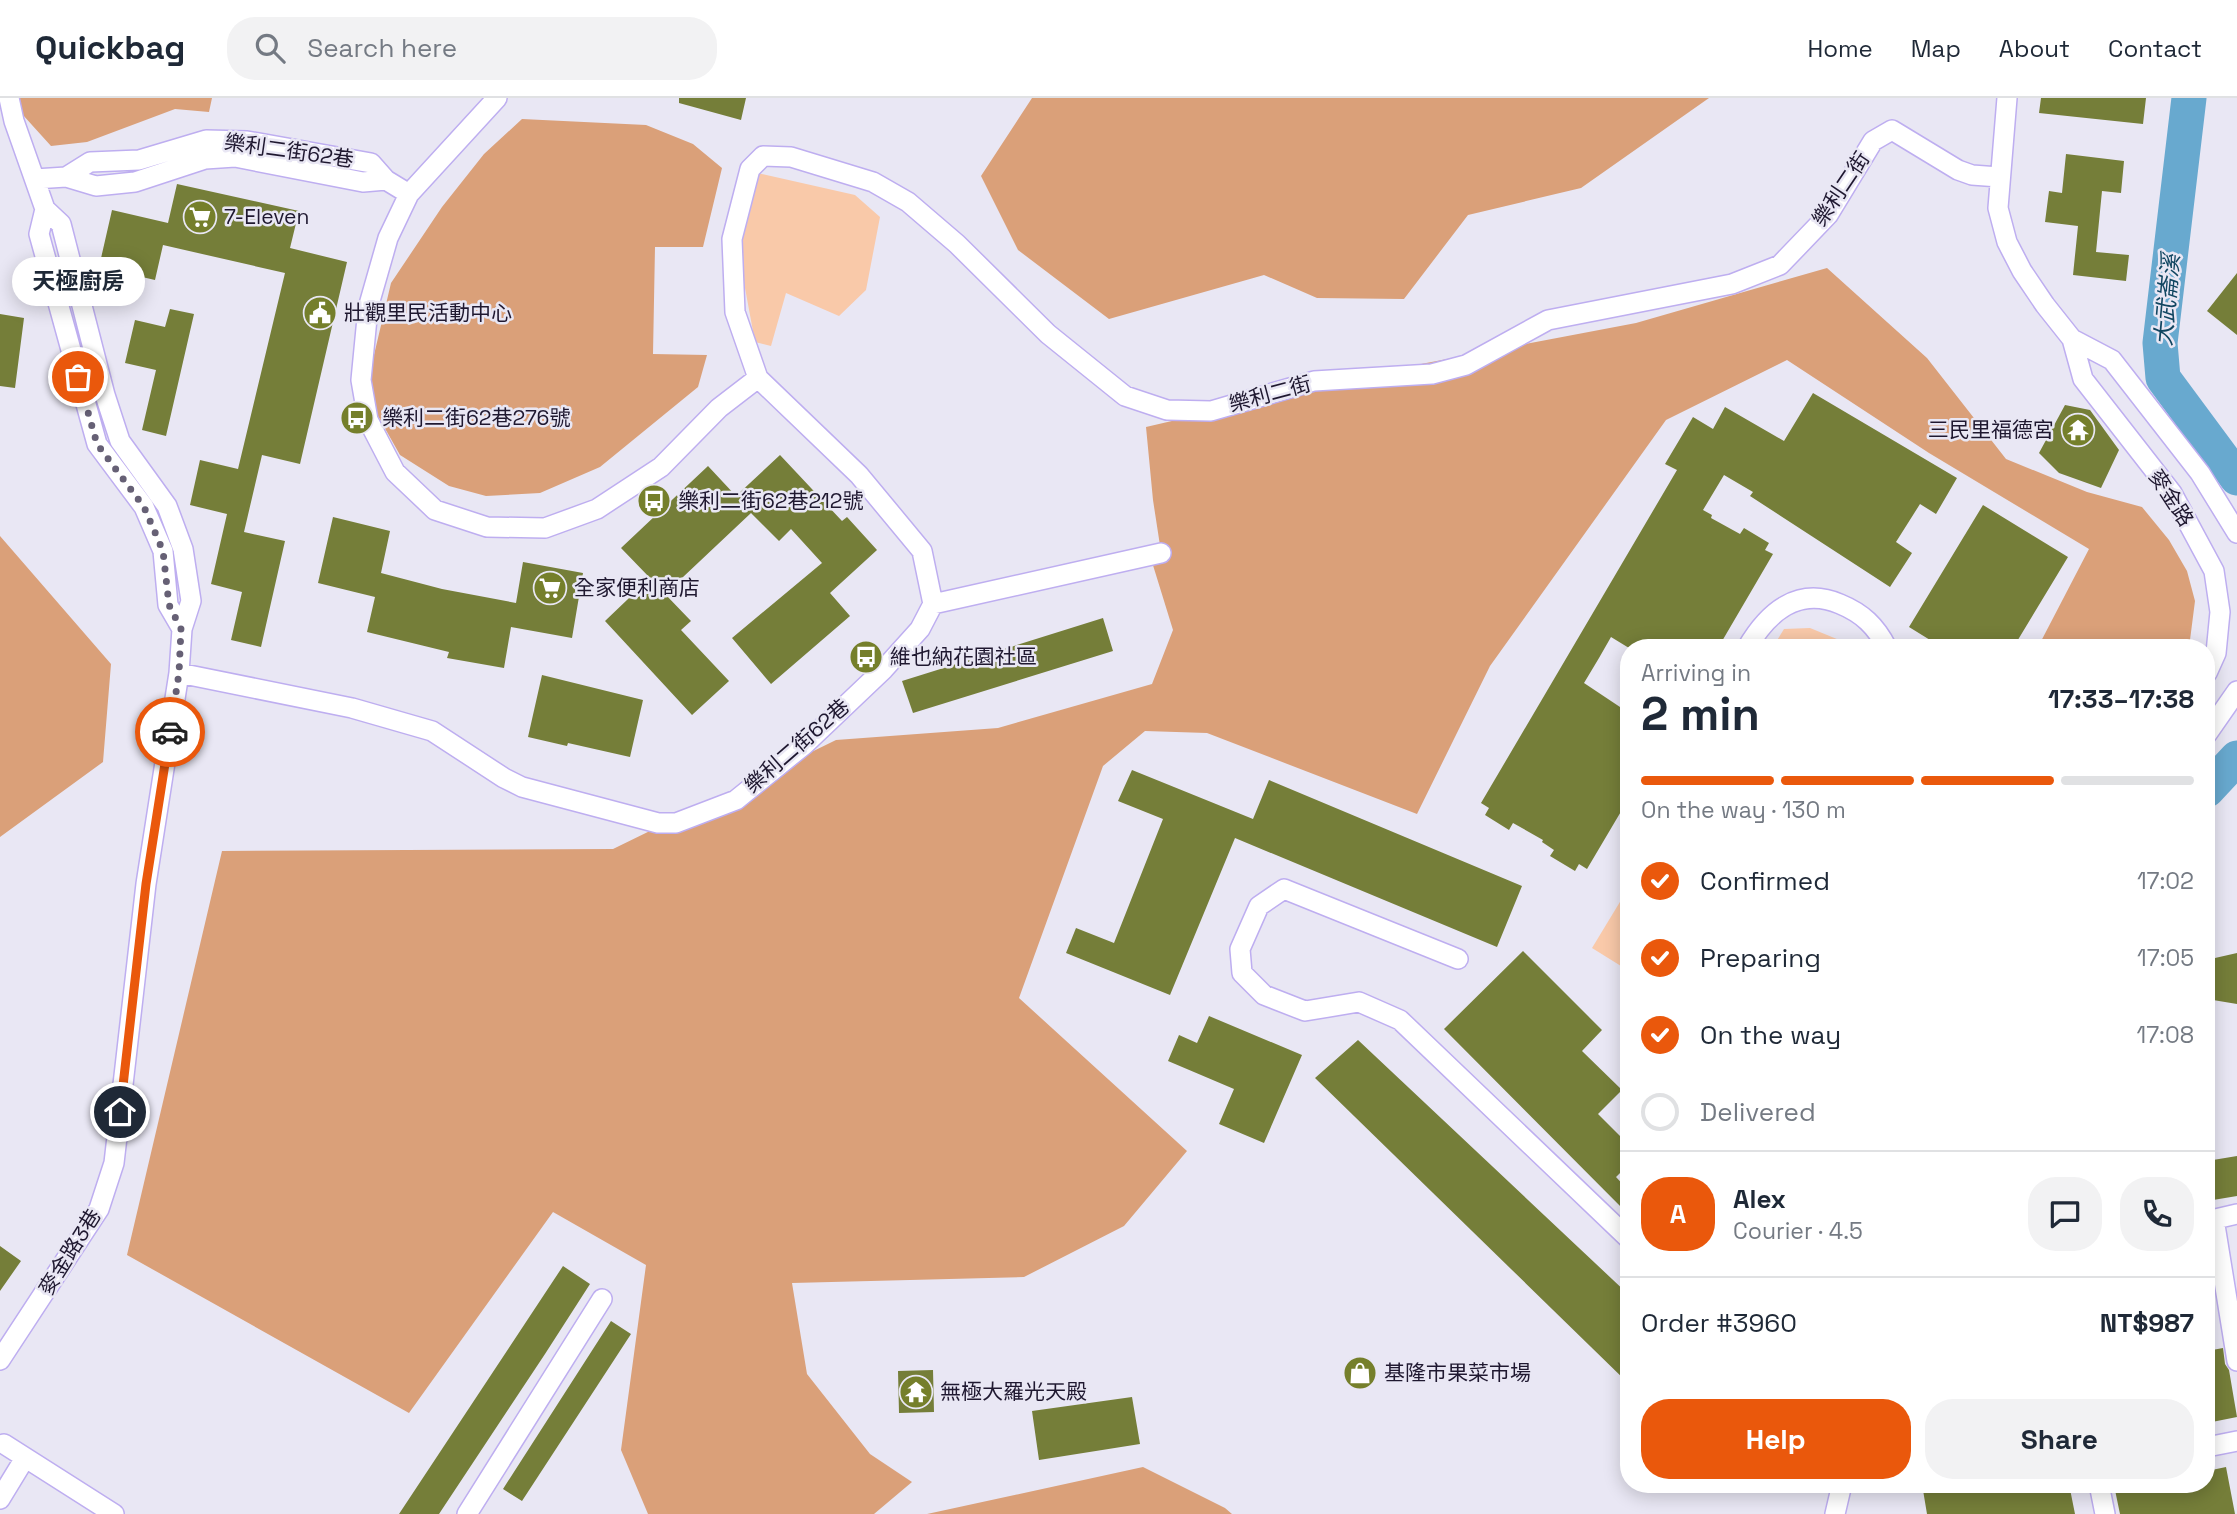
<!DOCTYPE html>
<meta charset="utf-8">
<style>
:root{--surface:#fff;--page:#f2f2f3;--text:#1f2937;--muted:#747a83;--line:#e0e1e3;--accent:#ea580c}
body{margin:0;font-family:"Space Grotesk","Noto Sans TC",sans-serif;background:var(--page);color:var(--text);height:100vh;display:flex;flex-direction:column;font-size:26px;white-space:nowrap}
*{box-sizing:border-box;margin:0}
p{font-size:23px;color:var(--muted)}
.icon{flex:none;width:38px;height:38px;fill:none;stroke:currentColor;stroke-width:2;stroke-linecap:round;stroke-linejoin:round}
.map{position:relative;flex:1;overflow:hidden}
.side{position:absolute;left:1620px;top:541px;width:595px;height:854px;display:flex;flex-direction:column;background:var(--surface);border-radius:28px;box-shadow:0 4px 18px #0003}
.side>*{flex:none}
.pin{position:absolute;display:grid;place-items:center;width:60px;height:60px;color:#fff;margin:-30px;border:4px solid #fff;border-radius:50%;box-shadow:0 2px 7px #0007}
.courier{position:absolute;display:grid;place-items:center;width:70px;height:70px;margin:-35px;border:5px solid #ea580c;border-radius:50%;background:#fff;color:#222;box-shadow:0 2px 9px #0007}
.bubble{position:absolute;height:49px;border-radius:24px;background:var(--surface);box-shadow:0 4px 18px #0003;font-size:23px;font-weight:700;line-height:49px;text-align:center}
.summary em{font-style:normal;font-weight:700}
.summary div{display:flex;flex-direction:column-reverse}
.summary{display:flex;align-items:center;justify-content:space-between;height:119px;padding:0 21px}
h1{font-size:46px;font-weight:700;line-height:52px}
.bar{display:grid;grid-template-columns:repeat(4,1fr);gap:10px 7px;align-content:center;height:84px;padding:0 21px}
.bar i{height:9px;border-radius:5px;background:var(--line)}
.bar .active{background:var(--accent)}
.bar p{grid-column:span 4}
.line{display:flex;align-items:center;gap:18px;padding:0 21px;border-top:2px solid var(--line)}
.line div{flex:1}
.round{display:grid;place-items:center;flex:none;width:74px;height:74px;border-radius:28px;background:var(--page)}
ol{padding:0 21px;list-style:none}
li{display:flex;align-items:center;gap:21px;height:77px}
li p{margin-inline-start:auto}
li .icon{padding:7px;border-radius:50%;background:var(--accent);color:#fff;stroke-width:4}
li:last-child{color:var(--muted)}
li i{width:38px;height:38px;border:4px solid var(--line);border-radius:50%}
.action{display:flex;gap:14px;margin-top:auto;padding:14px 21px}
.action a{flex:1;height:80px;border-radius:28px;background:var(--accent);color:#fff;font-size:28px;font-weight:700;line-height:80px;text-align:center}
.action a+a{background:var(--page);color:var(--text)}
header{display:flex;align-items:center;gap:42px;box-sizing:border-box;height:98px;padding:0 35px;background:var(--surface);border-bottom:2px solid var(--line)}
header strong{font-size:33px}
nav{display:flex;gap:38px;margin-inline-start:auto;font-size:24px}
.search{width:490px;height:63px;background:var(--page);display:flex;align-items:center;gap:18px;box-sizing:border-box;padding:0 24px;border-radius:28px;color:var(--muted);font-size:26px}
.map>svg:first-child{display:block}
</style>
<header>
<strong>Quickbag</strong>
<div class="search"><svg class="icon" aria-label="search" viewBox="0 0 24 24"><circle cx="10" cy="10" r="6"/><path d="M15 15l6 6"/></svg>Search here</div>
<nav><a>Home</a><a>Map</a><a>About</a><a>Contact</a></nav>
</header>
<div class="map">
<svg width="2237" height="1416" viewBox="0 0 2237 1416">
<rect width="100%" height="100%" fill="#e9e7f4"/>
<path fill="#f9c9a9" d="M757 75 855 97 880 119 866 192 839 218 786 195 771 248 755 244 740 163 744 108Z
M1810 530 1849 546 1851 549H1773L1784 531Z
M1629 789V873L1592 850Z"/>
<path fill="#daa079" d="M13 0H212L209 14 175 11 87 44 51 48 13 6Z
M1032 0H1709L1581 90 1468 117 1404 201 1317 200 1264 177 1109 221 1018 152 981 78Z
M522 21 646 27 693 46 722 70 703 149H655L653 256 707 257 698 289 600 369 540 395 486 398 449 388 400 357 365 295 391 185 442 109 484 56Z
M1827 170 1927 260 2006 361 2087 394 2142 409 2169 442 2187 473 2195 503 2190 542 2187 549H2038L2089 451 1929 355 1787 262 1666 322 1490 568 1417 716 1207 635 1145 633 1103 668 1019 900 1187 1053 1124 1128 1024 1179 792 1185 807 1276 870 1356 912 1384 874 1416H648L621 1352 646 1167 553 1114 409 1315 127 1157 222 753 613 751 836 642 998 630 1152 586 1173 532 1152 464 1161 454 1153 402 1146 329 1400 270 1636 225Z
M0 438 111 566 103 664 0 739Z
M1143 1369 1225 1410 1232 1416H927Z"/>
<g fill="none" stroke-linecap="round" stroke-linejoin="round">
<path stroke="#68a9cf" stroke-width="35" d="M2189 0 2160 245 2163 280 2237 380
M2207 692 2237 660"/>
</g>
<path fill="#757e39" d="M679 0H746L741 22 679 5Z
M2041 0H2146L2143 26 2039 15Z
M2066 56 2124 63 2121 95 2102 93 2096 154 2129 157 2126 183 2073 177 2078 128 2045 124 2049 93 2062 95Z
M177 86 299 113 290 150 347 164 300 366 262 357 244 434 285 443 261 549 231 542 242 494 211 486 227 416 190 407 200 362 238 371 285 175 163 147 155 182 99 169 112 112 168 125Z
M2237 175V237L2207 213Z
M170 211 194 216 166 338 142 332 156 272 125 265 135 222 165 229Z
M0 216 24 220 15 290 0 288Z
M1813 295 1957 380 1936 416 1920 406 1896 444 1912 455 1890 489 1750 398 1753 394 1724 377 1703 412 1712 417 1711 420 1740 436 1744 430 1769 445 1765 452 1773 456 1718 550H1629L1611 539 1599 560 1584 585 1629 615V700L1587 771 1579 766 1575 773 1550 758 1554 752 1542 744 1543 742 1513 725 1509 732 1485 717 1489 710 1481 705 1677 372 1665 366 1693 319 1713 331 1725 309 1784 343Z
M2065 307 2090 312 2119 352 2101 390 2059 375 2039 355Z
M780 357 842 423 847 419 877 452 830 495 850 518 771 586 732 540 822 465 791 431 779 443 751 415 665 496 691 523 681 532 729 583 692 617 605 523 650 480 621 450 708 368 736 398Z
M1983 407 2068 459 2013 550H1943L1909 529Z
M333 419 390 433 381 475 442 491 516 505 523 464 583 475 572 540 511 529 504 570 447 560 449 554 367 534 375 499 318 485Z
M1103 520 1113 553 913 615 902 583Z
M542 577 643 602 630 659 568 645 567 648 528 639Z
M1132 672 1253 721 1269 682 1522 788 1497 849 1235 740 1170 897 1066 855 1076 830 1114 845 1163 721 1118 703Z
M1523 853 1602 932 1582 953 1622 992 1598 1016 1629 1047V1066L1616 1079 1629 1093V1117L1444 931Z
M2237 855V906L2207 901 2215 860Z
M1209 918 1302 957 1264 1045 1219 1026 1234 991 1168 963 1179 937 1197 945Z
M1358 942 1629 1197V1286L1315 980Z
M2237 1058V1098L2207 1103V1063Z
M0 1148 21 1163 0 1193Z
M563 1168 590 1186 545 1256 439 1416H399Z
M611 1223 631 1236 522 1403 503 1391Z
M2223 1250 2225 1266 2229 1272 2237 1319 2207 1325V1253Z
M933 1272 934 1314 899 1315 898 1273Z
M1132 1299 1140 1346 1039 1362 1032 1313Z
M2226 1369 2235 1416H2120L2115 1392 2142 1386H2207V1373Z
M1922 1386H2069L2075 1416H1927Z"/>
<g fill="none" stroke-linecap="round" stroke-linejoin="round">
<defs>
<path id="minor" d="M497 0 409 96 388 140 368 210 361 282 368 322 395 374 435 412 487 429 545 430 597 411 661 369 719 310 758 280
M2007 0 1998 110 2007 144 2022 173 2045 207 2072 241 2083 281 2172 395 2214 473 2220 514 2216 555 2207 575
M66 79 90 64 139 62 206 42 247 43 371 65 386 82 409 96
M35 81 66 79 96 88 135 84 205 61 235 59 363 84 386 82
M45 111 39 136 97 346 144 409 163 453 168 507 182 531
M2072 241 2112 262 2200 375 2237 435
M933 506 1161 455
M1747 550C1768 514 1798 488 1840 506 1862 515 1876 528 1887 550
M179 575 352 610 432 633 504 680 522 689 658 725H676L736 702 804 647 884 571 920 531 933 506 922 453 859 377 758 280 735 214 732 141 750 71 763 58 791 59 873 84 908 104 957 146 1048 236 1125 298 1167 312 1211 313 1314 283 1432 276 1466 267 1548 222 1732 186 1780 167 1828 117 1873 43 1892 32 1958 72 1972 77 1999 79
M2207 636 2237 593
M1458 861 1284 791 1259 808 1240 851 1242 875 1264 897 1305 913 1359 904 1400 922 1629 1141
M2214 1121 2237 1263
M2207 1123 2237 1116
M0 1262 99 1111 114 1065 146 786 179 575 182 531 191 503 183 451 167 408 120 343 105 297 61 126 45 111 14 23 9 0
M4 1346 114 1416
M2207 1349 2237 1343
M2099 1386 2105 1416
M0 1401 25 1360
M467 1416 602 1201
M1835 1416 1842 1386"/>
</defs>
<use href="#minor" stroke="#beaef0" stroke-width="22"/>
<use href="#minor" stroke="#fff" stroke-width="19"/>
</g>
<g fill="none" stroke-linecap="round" stroke-linejoin="round">
<path stroke="#666075" stroke-width="7" stroke-dasharray="0 12.6" d="M78 279 97 346 144 409 163 453 169 507 181 531 179 575 170 634"/>
<path stroke="#ea580c" stroke-width="9" d="M120 1014 146 786 170 634"/>
</g>
<defs>
<symbol id="supermarket-disc" viewBox="-11 -11 22 22"><circle r="9.5" fill="#757f2b" stroke="#e9e7f4"/><path d="M-6-5.5h2.5l.6 2H6L4.5 2H-2.5L-4.4-4H-6ZM-1.5 3.2a1.3 1.3 0 1 0 .1 0ZM3 3.2a1.3 1.3 0 1 0 .1 0Z" fill="#fff"/></symbol>
<symbol id="civic-disc" viewBox="-11 -11 22 22"><circle r="9.5" fill="#757f2b" stroke="#e9e7f4"/><path d="M-.6-6.5H3V-4.5H.6V-3L4-1V1h2V6H-6V1h2V-1L-.6-3ZM-1.2 2.5V6h2.4V2.5Z" fill="#fff"/></symbol>
<symbol id="bus-disc" viewBox="-11 -11 22 22"><circle r="9.5" fill="#757f2b" stroke="#e9e7f4"/><path d="M-5-6H5V4H4V6H2V4H-2V6H-4V4H-5ZM-3.5-4V0h7V-4ZM-3.5 1.2v1.5H-2V1.2ZM2 1.2v1.5H3.5V1.2Z" fill="#fff"/></symbol>
<symbol id="temple-disc" viewBox="-11 -11 22 22"><circle r="9.5" fill="#757f2b" stroke="#e9e7f4"/><path d="M0-6L5-2H3V0L6.5 2.5H4V6H1.5V3h-3V6H-4V2.5H-6.5L-3 0V-2H-5Z" fill="#fff"/></symbol>
<symbol id="shop-disc" viewBox="-11 -11 22 22"><circle r="9.5" fill="#757f2b" stroke="#e9e7f4"/><path d="M-5-2.5h2.3a2.7 3.5 0 0 1 5.4 0H5L5.5 6h-11ZM-1.5-2.5h3a1.5 2.3 0 0 0-3 0Z" fill="#fff"/></symbol>
</defs>
<g fill-rule="evenodd">
<use href="#supermarket-disc" x="181" y="100" width="38" height="38"/>
<use href="#civic-disc" x="301" y="196" width="38" height="38"/>
<use href="#bus-disc" x="338" y="301" width="38" height="38"/>
<use href="#temple-disc" x="2059" y="313" width="38" height="38"/>
<use href="#bus-disc" x="635" y="384" width="38" height="38"/>
<use href="#supermarket-disc" x="531" y="471" width="38" height="38"/>
<use href="#bus-disc" x="847" y="540" width="38" height="38"/>
<use href="#shop-disc" x="1341" y="1256" width="38" height="38"/>
<use href="#temple-disc" x="897" y="1275" width="38" height="38"/>
</g>
<g text-anchor="middle" stroke-width="5" stroke-linejoin="round" paint-order="stroke">
<g font-size="21" fill="#1f1830" stroke="#e9e7f4">
<text transform="translate(289 53) rotate(8)" y="7">樂利二街62巷</text>
<text transform="translate(1841 91) rotate(-56)" y="7">樂利二街</text>
<text transform="translate(1270 296) rotate(-15)" y="7">樂利二街</text>
<text transform="translate(2171 400) rotate(57)" y="7">麥金路</text>
<text transform="translate(797 648) rotate(-41)" y="7">樂利二街62巷</text>
<text transform="translate(70 1154) rotate(-58)" y="7">麥金路3巷</text>
</g>
<g font-size="21" fill="#1f1830" stroke="#e9e7f4" text-anchor="start">
<text x="224" y="126">7-Eleven</text>
<text x="344" y="222">壯觀里民活動中心</text>
<text x="382" y="327">樂利二街62巷276號</text>
<text x="2054" y="339" text-anchor="end">三民里福德宮</text>
<text x="678" y="410">樂利二街62巷212號</text>
<text x="574" y="497">全家便利商店</text>
<text x="890" y="566">維也納花園社區</text>
<text x="1384" y="1282">基隆市果菜市場</text>
<text x="940" y="1301">無極大羅光天殿</text>
</g>
<g font-size="23" font-style="italic" fill="#114661" stroke="#e9e7f4">
<text transform="translate(2167 202) rotate(-85)" y="8">大武崙溪</text>
</g>
</g>
</svg>
<div class="pin" style="left:78px;top:279px;background:#ea580c"><svg class="icon" aria-label="bag" viewBox="0 0 24 24"><path d="M5 8h14l-1 12H6zM9 8a3 3 0 0 1 6 0"/></svg></div>
<div class="pin" style="left:120px;top:1014px;background:#1f2937"><svg class="icon" aria-label="home" viewBox="0 0 24 24"><path d="M3 11l9-7 9 7M6 9v11h12V9"/></svg></div>
<div class="courier" style="left:170px;top:634px"><svg class="icon" aria-label="car" viewBox="0 0 24 24"><path d="M5 17H2v-5l4-1 3-4h7l3 4 3 1v5h-3M9 17h6M6 11h13"/><circle cx="7" cy="17" r="2"/><circle cx="17" cy="17" r="2"/></svg></div>
<div class="bubble" style="left:12px;top:159px;width:133px">天極廚房</div>
<section class="side">
<div class="summary"><div><h1>2 min</h1><p>Arriving in</p></div><em>17:33–17:38</em></div>
<div class="bar"><i class="active"></i><i class="active"></i><i class="active"></i><i></i><p>On the way · 130 m</p></div>
<ol>
<li><svg class="icon" aria-label="check" viewBox="0 0 24 24"><path d="M5 12l5 5 9-10"/></svg>Confirmed<p>17:02</p></li>
<li><svg class="icon" aria-label="check" viewBox="0 0 24 24"><path d="M5 12l5 5 9-10"/></svg>Preparing<p>17:05</p></li>
<li><svg class="icon" aria-label="check" viewBox="0 0 24 24"><path d="M5 12l5 5 9-10"/></svg>On the way<p>17:08</p></li>
<li><i></i>Delivered</li>
</ol>
<div class="line" style="height:126px"><b class="round" style="background:var(--accent);color:#fff">A</b><div><b>Alex</b><p>Courier · 4.5</p></div><a class="round"><svg class="icon" aria-label="chat" viewBox="0 0 24 24"><path d="M4 5h16v11H9l-5 4z"/></svg></a><a class="round"><svg class="icon" aria-label="phone" viewBox="0 0 24 24"><path d="M5 4h4l2 5-3 2q2 4 5 5l2-3 5 2v4C11 20 4 13 5 4z"/></svg></a></div>
<div class="line" style="height:91px"><div>Order #3960</div><b>NT$987</b></div>
<div class="action"><a>Help</a><a>Share</a></div>
</section>
</div>
